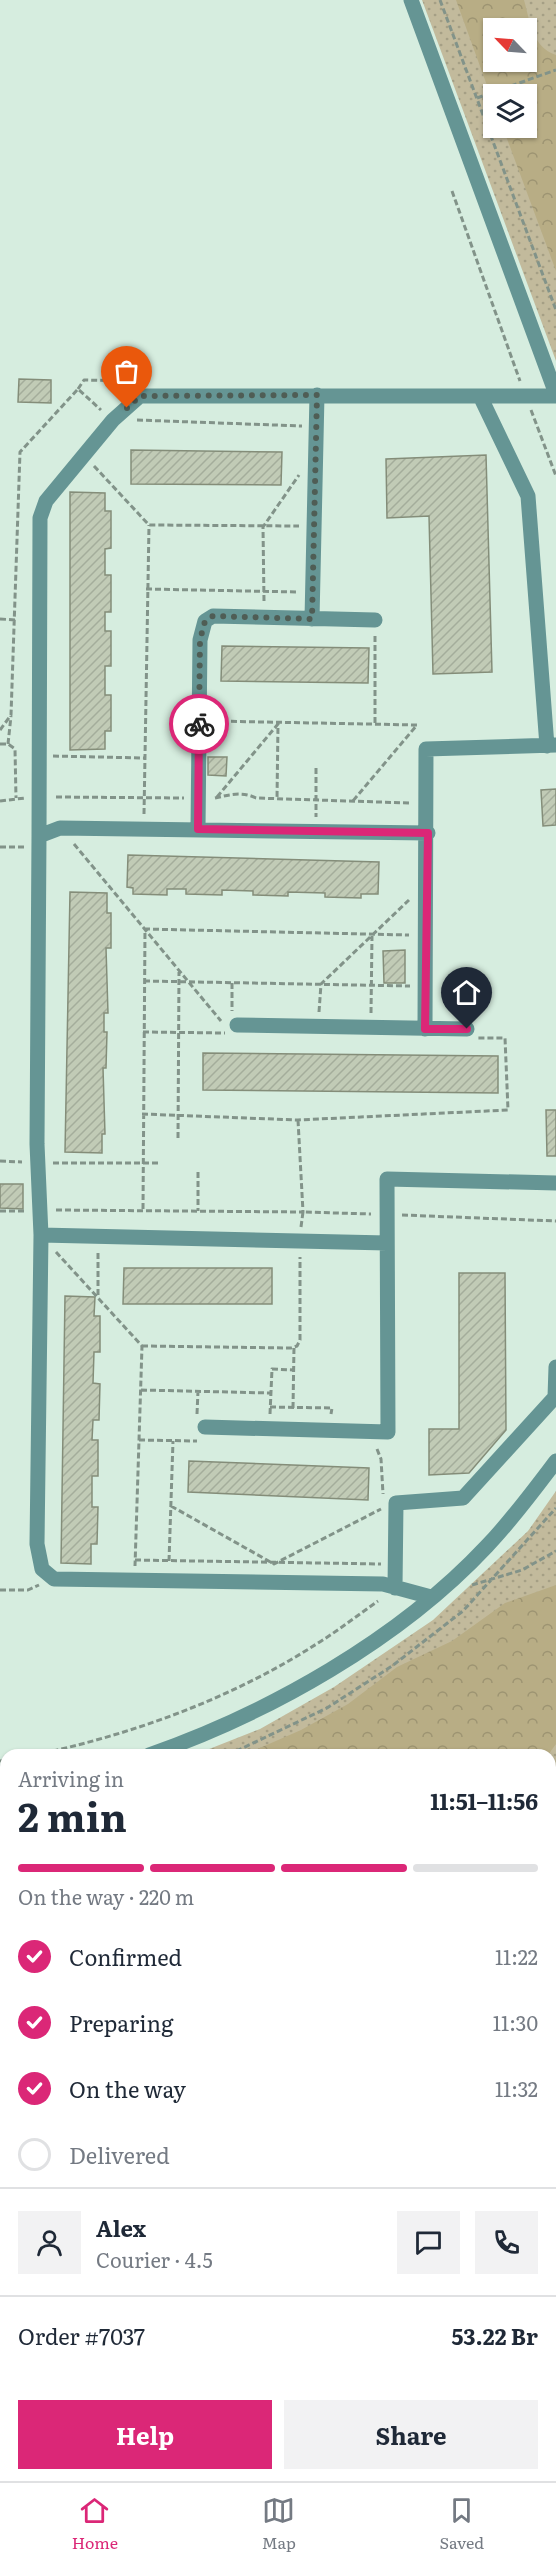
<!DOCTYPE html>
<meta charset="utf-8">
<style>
:root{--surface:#fff;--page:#f2f2f3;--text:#1f2937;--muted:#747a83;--line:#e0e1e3;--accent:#db2777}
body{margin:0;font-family:Literata,serif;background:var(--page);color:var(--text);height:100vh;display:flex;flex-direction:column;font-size:22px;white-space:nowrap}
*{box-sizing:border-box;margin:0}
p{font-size:20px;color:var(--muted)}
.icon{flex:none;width:33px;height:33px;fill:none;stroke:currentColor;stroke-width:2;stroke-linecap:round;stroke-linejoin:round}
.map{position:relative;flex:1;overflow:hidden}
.panel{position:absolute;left:0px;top:1749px;width:556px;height:732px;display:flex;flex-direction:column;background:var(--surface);border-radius:18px 18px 0 0;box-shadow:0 2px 4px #0004}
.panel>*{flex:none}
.needle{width:39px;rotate:295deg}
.tools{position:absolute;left:483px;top:18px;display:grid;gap:12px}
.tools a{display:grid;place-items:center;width:54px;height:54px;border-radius:0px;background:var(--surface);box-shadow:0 2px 4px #0004;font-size:30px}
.pin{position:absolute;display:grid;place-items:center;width:51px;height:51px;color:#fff;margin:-62px -26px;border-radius:50% 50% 50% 0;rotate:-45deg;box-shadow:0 0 6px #0007}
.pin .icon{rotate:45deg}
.courier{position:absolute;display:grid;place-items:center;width:60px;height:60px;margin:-30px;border:4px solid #db2777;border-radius:50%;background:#fff;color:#222;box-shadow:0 2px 8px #0007}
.summary em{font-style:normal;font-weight:700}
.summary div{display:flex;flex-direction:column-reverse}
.summary{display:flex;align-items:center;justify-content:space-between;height:102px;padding:0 18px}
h1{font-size:39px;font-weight:700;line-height:45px}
.bar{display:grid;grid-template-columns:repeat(4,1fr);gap:9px 6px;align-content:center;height:72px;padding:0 18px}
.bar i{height:8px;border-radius:4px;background:var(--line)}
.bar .selected{background:var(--accent)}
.bar p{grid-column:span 4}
.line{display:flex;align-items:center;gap:15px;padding:0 18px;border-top:2px solid var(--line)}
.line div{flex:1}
.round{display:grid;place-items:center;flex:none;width:63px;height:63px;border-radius:0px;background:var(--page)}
ol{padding:0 18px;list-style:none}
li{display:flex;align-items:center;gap:18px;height:66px}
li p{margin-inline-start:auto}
li .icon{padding:6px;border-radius:50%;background:var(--accent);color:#fff;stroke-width:4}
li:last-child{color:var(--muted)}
li i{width:33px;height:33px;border:3px solid var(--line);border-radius:50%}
.cta{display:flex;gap:12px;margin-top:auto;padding:12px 18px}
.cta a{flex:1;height:69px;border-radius:0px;background:var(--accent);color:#fff;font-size:24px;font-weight:700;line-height:69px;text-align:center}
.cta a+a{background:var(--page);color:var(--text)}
.tab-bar{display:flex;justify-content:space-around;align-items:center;height:84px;border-top:2px solid var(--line);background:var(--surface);font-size:16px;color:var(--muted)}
.tab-bar a{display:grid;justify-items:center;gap:3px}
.tab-bar .selected{color:var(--accent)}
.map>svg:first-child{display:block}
</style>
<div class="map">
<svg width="556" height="2481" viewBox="0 0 556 2481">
<defs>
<pattern id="grass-dots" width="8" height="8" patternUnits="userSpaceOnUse" patternTransform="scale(1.5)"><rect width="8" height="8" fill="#c2ba9c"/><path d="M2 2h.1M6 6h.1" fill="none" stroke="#a59f85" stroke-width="1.8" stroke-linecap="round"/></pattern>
<pattern id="forest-crowns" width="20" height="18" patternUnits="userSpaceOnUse" patternTransform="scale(1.5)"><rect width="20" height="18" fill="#b8ad85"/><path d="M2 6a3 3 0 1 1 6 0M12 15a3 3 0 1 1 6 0" fill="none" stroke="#9d9472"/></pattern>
<pattern id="building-hatch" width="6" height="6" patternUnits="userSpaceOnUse" patternTransform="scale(1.5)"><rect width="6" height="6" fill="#c1cbb6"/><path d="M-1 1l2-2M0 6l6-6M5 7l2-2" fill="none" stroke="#a4ad9b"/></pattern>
</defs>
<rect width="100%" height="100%" fill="#d6eddf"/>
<path fill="url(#grass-dots)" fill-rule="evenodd" d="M422 0H556V361ZM494 28H526V62H494ZM494 94H526V128H494Z
M556 1491V1922L551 1926 550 1755H194L260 1729 334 1687 433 1620 528 1531Z
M6 1812V2041L0 2039V1813Z"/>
<path fill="url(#forest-crowns)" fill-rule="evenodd" d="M456 0H524C530 21 532 47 556 55V271L503 128H526V94H494L493 102ZM494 28H526V62H494Z
M556 1585V1744L548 1755H244L301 1730 348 1704 397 1667 452 1641 505 1603Z
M6 1846V2023L0 2021V1849Z"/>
<path fill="#9ccade" stroke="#6f929e" stroke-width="1.5" d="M556 1922V2481H0V2039L6 2041V2475H550V1926Z"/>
<path fill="url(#building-hatch)" stroke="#848d79" stroke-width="1.5" d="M19 379 51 380V403L18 402Z
M131 450 282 452 281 485 131 484Z
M486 455 492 672 433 674 429 516 387 518 386 459Z
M70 492 105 493V511H111V548L105 549V575H111V612H105V631H111V666H105V695H111V731H105V749L70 750Z
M222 646 369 648 368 683 221 681Z
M208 757H227L226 776 208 775Z
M556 789V825L543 826 541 790Z
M128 855 379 862 378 894H361V898L325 897V893L288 892V896L253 895V891L222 890V895L186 894V889H167V895L133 894V888L127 887Z
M70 892 107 893V913H111V948H106L108 1013H104V1032H107L106 1068H103L105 1134H102V1153L65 1152Z
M405 950V983H384L383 951Z
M203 1053 498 1056V1093L203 1090Z
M546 1110H556V1156H547Z
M0 1184H23V1209L0 1208Z
M124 1268H272V1304H123Z
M459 1273H505L506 1430 469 1473 429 1475V1429H459Z
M65 1296 95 1297 94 1316H100V1352H94L93 1383 100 1384 99 1420H93L92 1440H98V1476H92V1507H98L97 1544H91V1564L61 1563Z
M189 1461 369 1468 368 1500 188 1492Z"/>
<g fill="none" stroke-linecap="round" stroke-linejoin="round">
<path stroke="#829389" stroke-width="3" stroke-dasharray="6 3" stroke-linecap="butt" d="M440 0 556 310
M477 98 556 70
M452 191 520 381
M78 389 84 380 134 381
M531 410 556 476
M137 420 302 426
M94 466 149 525 299 526
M146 589 297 592
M264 601 263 527 299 475
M0 619 16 620
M375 636V724
M213 721 417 725 352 802
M0 730 11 715 20 452 78 389 101 410
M0 744H8L15 749 16 798
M8 744 11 716
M53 756 144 758
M316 768V817
M56 797 184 798
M217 797 278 724 277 799
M215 798C229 795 242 791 256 798L410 803
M0 801 25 798
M144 814 149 525
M74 844 221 1021
M0 847H25
M144 981 410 986
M232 983V1011
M319 1012 321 984 409 900
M371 1013 372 936
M143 1032 225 1033
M142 1114 298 1120 508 1110 505 1038H478
M178 1138 179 972
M0 1161 22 1162
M53 1163H159
M198 1172V1211
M143 1209 145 929 409 935
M56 1210 303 1212 298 1120
M0 1211H25
M402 1215 556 1221
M301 1227 303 1212 371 1214
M56 1252 142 1346 135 1566
M98 1295V1251
M142 1346 291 1348 297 1346 300 1340V1257
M141 1390 271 1393
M270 1407 332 1408 331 1414
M293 1408 294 1347
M197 1414 198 1391
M270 1414 272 1369 293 1370
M139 1440 197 1441
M377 1449 381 1459 383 1494
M171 1506 274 1564 381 1509
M135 1560 381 1564
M169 1561 173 1441
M472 1585 522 1570 556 1551
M0 1590H28L39 1585
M35 1755C134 1734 233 1698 318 1643 339 1630 358 1615 378 1601
M228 1755 327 1708 392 1666 463 1611 556 1508
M0 1761 6 1760
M0 1820 6 1819"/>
<path stroke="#659594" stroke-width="15" d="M411 0 556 394
M480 396 528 496 547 746
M312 619 317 395
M198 829 200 640 205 621 213 616 375 620
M428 833 60 828 39 836 37 1144 41 1235 37 1544 42 1569 54 1579 383 1584 431 1597
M39 836 40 518 46 501 113 420 140 396H556
M237 1025 467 1029
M425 1029 426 749 556 745
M41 1235 387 1243
M205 1427 388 1432 387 1179 556 1183
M395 1588 396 1503 463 1498 555 1397 556 1367
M149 1755C269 1713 399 1640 487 1546 512 1520 534 1490 556 1461
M0 1791 6 1790"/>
</g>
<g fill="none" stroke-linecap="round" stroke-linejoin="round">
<path stroke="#4f5d55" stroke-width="6" stroke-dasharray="0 10.8" d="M127 408 140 396 317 395 312 619 213 616 205 621 200 640 199 724"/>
<path stroke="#db2777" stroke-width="8" d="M199 724 198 829 428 833 425 1029H467"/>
</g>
</svg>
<div class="tools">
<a><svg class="needle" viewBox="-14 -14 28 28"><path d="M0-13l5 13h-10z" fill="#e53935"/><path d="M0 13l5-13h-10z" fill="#747a83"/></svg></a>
<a><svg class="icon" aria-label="layers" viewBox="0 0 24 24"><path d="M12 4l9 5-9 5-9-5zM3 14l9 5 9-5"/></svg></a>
</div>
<div class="pin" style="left:127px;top:408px;background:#ea580c"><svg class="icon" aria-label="bag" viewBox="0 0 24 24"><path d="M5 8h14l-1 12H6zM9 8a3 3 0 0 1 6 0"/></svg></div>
<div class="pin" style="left:467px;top:1029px;background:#1f2937"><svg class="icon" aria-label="home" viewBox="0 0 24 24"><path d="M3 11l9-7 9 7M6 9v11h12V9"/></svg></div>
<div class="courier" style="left:199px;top:724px"><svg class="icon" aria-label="bike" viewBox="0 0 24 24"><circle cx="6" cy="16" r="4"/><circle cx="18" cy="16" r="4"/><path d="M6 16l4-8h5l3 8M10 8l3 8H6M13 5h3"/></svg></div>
<section class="panel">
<div class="summary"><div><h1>2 min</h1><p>Arriving in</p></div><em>11:51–11:56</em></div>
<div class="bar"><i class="selected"></i><i class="selected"></i><i class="selected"></i><i></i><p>On the way · 220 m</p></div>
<ol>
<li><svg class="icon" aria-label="check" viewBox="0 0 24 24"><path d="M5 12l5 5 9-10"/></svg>Confirmed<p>11:22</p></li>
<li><svg class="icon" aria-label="check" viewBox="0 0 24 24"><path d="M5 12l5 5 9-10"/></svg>Preparing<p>11:30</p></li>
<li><svg class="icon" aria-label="check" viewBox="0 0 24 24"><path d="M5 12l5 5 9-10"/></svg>On the way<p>11:32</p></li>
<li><i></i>Delivered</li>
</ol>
<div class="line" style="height:108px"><a class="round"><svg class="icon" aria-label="person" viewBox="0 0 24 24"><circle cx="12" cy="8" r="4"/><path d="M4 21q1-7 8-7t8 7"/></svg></a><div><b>Alex</b><p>Courier · 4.5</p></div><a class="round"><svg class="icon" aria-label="chat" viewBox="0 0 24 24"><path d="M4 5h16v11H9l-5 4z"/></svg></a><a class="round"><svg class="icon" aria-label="phone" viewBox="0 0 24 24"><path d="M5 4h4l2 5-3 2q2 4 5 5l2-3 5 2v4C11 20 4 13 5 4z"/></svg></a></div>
<div class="line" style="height:78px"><div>Order #7037</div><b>53.22 Br</b></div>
<div class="cta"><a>Help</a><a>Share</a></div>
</section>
</div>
<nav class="tab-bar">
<a class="selected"><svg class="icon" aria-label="home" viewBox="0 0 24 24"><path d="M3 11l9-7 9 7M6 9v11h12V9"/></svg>Home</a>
<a><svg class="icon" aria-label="map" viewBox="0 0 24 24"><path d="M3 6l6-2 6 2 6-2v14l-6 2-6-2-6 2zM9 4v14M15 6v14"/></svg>Map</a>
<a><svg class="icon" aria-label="saved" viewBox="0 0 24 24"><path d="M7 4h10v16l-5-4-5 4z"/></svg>Saved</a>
</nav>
